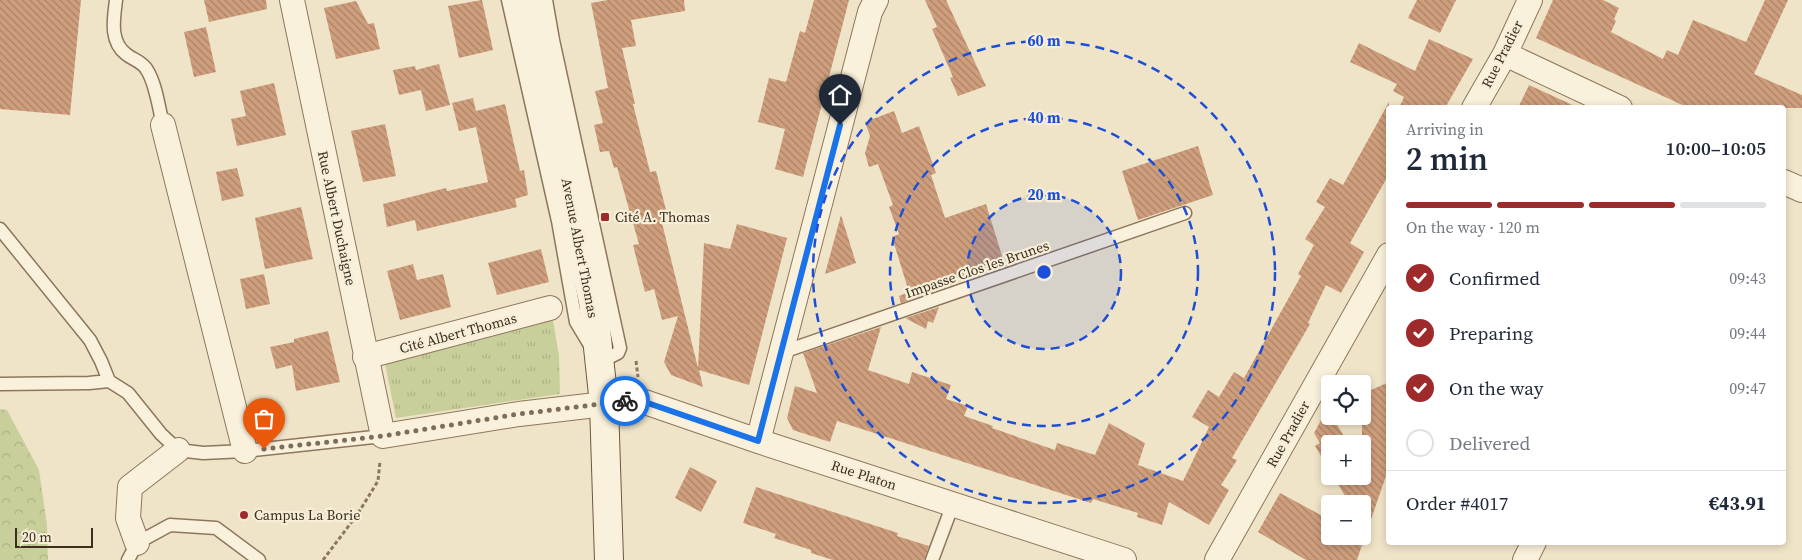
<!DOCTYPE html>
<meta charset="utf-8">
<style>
:root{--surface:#fff;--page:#f2f2f3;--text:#1f2937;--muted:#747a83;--line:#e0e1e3;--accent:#9e2a2b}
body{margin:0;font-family:"Source Serif 4",serif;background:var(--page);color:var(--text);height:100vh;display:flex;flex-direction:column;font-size:19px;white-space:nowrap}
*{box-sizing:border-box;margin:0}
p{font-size:16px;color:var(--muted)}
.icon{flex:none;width:28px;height:28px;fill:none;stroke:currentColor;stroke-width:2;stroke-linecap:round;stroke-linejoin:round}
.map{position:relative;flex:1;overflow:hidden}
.details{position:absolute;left:1386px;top:105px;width:400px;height:440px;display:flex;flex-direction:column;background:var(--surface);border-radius:5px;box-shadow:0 2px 8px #0003}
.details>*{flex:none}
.fabs{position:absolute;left:1321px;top:375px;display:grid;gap:10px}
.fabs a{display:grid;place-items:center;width:50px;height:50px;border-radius:5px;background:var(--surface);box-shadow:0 2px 8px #0003;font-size:25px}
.scale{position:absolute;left:15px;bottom:12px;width:78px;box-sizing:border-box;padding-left:5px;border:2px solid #3d2e20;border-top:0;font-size:14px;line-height:18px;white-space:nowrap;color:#3d2e20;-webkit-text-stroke:4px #f7eed8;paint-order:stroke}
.pin{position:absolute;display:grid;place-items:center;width:42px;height:42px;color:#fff;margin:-51px -21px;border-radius:50% 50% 50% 0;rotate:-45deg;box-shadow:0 0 5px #0007}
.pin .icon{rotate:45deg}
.courier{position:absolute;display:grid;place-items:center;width:50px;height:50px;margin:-25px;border:4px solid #1a73e8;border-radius:50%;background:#fff;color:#222;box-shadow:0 1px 6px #0007}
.headline em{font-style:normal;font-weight:600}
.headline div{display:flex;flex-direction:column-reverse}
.headline{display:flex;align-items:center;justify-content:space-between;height:85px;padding:0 20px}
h1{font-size:32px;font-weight:600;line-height:38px}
.bar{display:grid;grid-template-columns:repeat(4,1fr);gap:8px 5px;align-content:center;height:60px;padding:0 20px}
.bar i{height:6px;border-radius:4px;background:var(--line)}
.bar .active{background:var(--accent)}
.bar p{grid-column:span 4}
.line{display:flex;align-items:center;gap:12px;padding:0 20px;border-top:1px solid var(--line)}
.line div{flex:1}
ol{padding:0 20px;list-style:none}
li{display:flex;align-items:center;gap:15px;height:55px}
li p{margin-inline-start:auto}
li .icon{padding:5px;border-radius:50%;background:var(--accent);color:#fff;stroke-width:4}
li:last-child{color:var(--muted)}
li i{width:28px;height:28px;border:2px solid var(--line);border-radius:50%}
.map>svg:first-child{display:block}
</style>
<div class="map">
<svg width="1802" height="560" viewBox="0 0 1802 560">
<defs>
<pattern id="forest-crowns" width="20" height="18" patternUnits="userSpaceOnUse" patternTransform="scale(1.25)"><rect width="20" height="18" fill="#c9cf9b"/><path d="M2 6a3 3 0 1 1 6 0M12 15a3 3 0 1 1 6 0" fill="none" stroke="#aeb285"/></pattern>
<pattern id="park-tufts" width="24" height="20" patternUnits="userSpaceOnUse" patternTransform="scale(1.25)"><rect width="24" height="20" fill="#c9cf9b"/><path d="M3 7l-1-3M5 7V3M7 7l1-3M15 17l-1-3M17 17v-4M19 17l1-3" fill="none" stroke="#aeb285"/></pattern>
<pattern id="building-back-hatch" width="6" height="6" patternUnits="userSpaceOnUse" patternTransform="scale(1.25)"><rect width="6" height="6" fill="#cf9f7d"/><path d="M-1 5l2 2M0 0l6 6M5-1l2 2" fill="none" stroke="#a98266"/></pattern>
</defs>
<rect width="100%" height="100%" fill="#f0e4c8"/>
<path fill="url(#forest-crowns)" d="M0 409 7 410 39 470 47 525 48 560H0Z"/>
<path fill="url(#park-tufts)" d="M553 320 559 356 560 394 396 418 385 364Z"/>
<path fill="url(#building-back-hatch)" d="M0 0H81L70 115 0 109Z
M204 0H266L267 9 209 22Z
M482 0 493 50 459 58 448 6Z
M608 0H684L685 11 631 20 636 46 622 48 635 104H633L650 172 656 171 667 214 660 215 698 368 704 243 730 249 737 224 787 238 749 385 699 370 703 387 671 375 664 362 678 316 662 320 654 289 645 292 633 245 639 244 617 167 614 168 609 151 600 152 594 125 603 123 595 91 608 88 591 3Z
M814 0H849L803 177 775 169 785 129 758 122 769 78 786 82 800 31 805 33Z
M925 0H946L986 86 958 96 950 78 953 77 932 29 937 27Z
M1417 0H1456L1440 33 1408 18Z
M1553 0H1603L1619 8 1614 19 1616 21 1611 32 1663 59 1667 50 1678 55 1693 20 1746 42 1765 0H1788L1754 74 1802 95V108H1689L1536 38Z
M356 1 368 24 374 23 380 49 336 59 324 8Z
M206 27 216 72 194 77 184 32Z
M1429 39 1473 59 1445 108H1399L1404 97 1393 91 1397 84 1350 62 1359 43 1415 71Z
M439 64 450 105 426 111 421 90 399 95 393 70 415 66 416 70Z
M274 83 286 135 237 146 231 119 246 116 240 91Z
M1529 85 1579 108H1518Z
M473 98 476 111 505 104 520 171 524 170 528 195 515 199 517 207 417 231 415 220 387 227 383 204 446 188 447 191 488 182 476 127 459 131 452 103Z
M1389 102V174L1350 243 1364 252 1341 293 1326 285 1308 323 1310 324 1232 458 1237 460 1221 485 1229 490 1209 525 1169 502 1162 525 1137 517 1138 513 1093 499 1091 503 837 421 830 442 793 430 787 418 795 386 817 393 803 353 881 327 868 370 909 384 912 372 951 385 946 399 968 406 964 416 993 426 992 428 1055 450 1057 443 1095 455 1109 423 1145 443 1138 465 1183 481 1209 427 1192 417 1208 390 1219 397 1234 372 1244 378 1301 276 1298 274 1314 245 1305 239 1325 207 1316 202 1330 178 1343 185Z
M894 111 902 133 919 126 936 173 931 175 945 218 986 204 1003 259 975 269 977 273 952 279 954 284 901 303 899 296 909 292 892 237 899 234 889 207 893 205 878 164 869 167 865 153 870 136 865 122Z
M385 124 396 176 363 182 351 131Z
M1198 146 1213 195 1138 220 1122 171Z
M237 168 244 196 222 201 216 172Z
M301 207 313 259 265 269 255 218Z
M841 215 856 263 825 274 832 248Z
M541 249 549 282 497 295 488 263Z
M413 264 417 280 443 274 451 307 400 320 387 271Z
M264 274 270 304 246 309 240 279Z
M939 307 933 323 928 321 926 329 907 319 906 318Z
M328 331 340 382 296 391 292 365 276 369 270 347 294 342V339Z
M1389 382V467L1366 534 1362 533V504H1350L1333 476H1362V394Z
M1327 409 1349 444H1330V471L1315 446 1320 443 1314 433Z
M690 467 717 481 701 512 675 498Z
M756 487 898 533 897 536 929 546 924 560H833L811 553V550L774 538 776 534 743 523Z
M1280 493 1330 520V536H1359L1364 539 1357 560H1306L1258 532Z"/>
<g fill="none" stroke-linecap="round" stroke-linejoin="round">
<defs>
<path id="lane" d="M116 0C114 18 109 41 126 54 133 60 142 61 147 70 156 84 159 109 163 125
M508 0 558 221 576 322 600 362 618 353 620 348 553 40 546 0
M0 229 90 340 101 361 109 381
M780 353 1185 213
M0 384 89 383 109 381 128 393 161 434 178 450 203 453 245 451 383 436
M128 560 137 543 170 525 216 528 259 560
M932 560 953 504"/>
<path id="street" d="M292 0 383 436 519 414 639 400 758 441 1124 560
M1505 54 1620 108
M1474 108 1505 54 1530 0
M163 125 245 451
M1784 182 1802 190
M365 357 550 308
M758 441 870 12 876 0
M137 543 128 518 130 487 178 450
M1217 560 1389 255
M1525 560 1534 542"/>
<path id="secondary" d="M526 0 593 301 604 404 609 560"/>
</defs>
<use href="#lane" stroke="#8d765c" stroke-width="15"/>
<use href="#street" stroke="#8d765c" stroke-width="26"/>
<use href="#secondary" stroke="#6f573f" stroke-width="30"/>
<path stroke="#8d765c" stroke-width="3" stroke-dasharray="4 2.5" stroke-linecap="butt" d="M636 361 638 377
M323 560 357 515 378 481 380 461"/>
<use href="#lane" stroke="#faf1dc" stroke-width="12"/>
<use href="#street" stroke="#faf1dc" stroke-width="24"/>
<use href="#secondary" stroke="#faf1dc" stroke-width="28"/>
</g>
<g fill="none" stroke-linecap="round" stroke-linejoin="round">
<path stroke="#7c6e5b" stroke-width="5" stroke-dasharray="0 9" d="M264 449 383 436 519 414 625 401"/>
<path stroke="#1a73e8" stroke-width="6" d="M625 401 639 400 758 441 840 125"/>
</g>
<circle cx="1044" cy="272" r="77" fill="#1d4ed8" fill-opacity=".12"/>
<g fill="none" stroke="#1d4ed8" stroke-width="2.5" stroke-dasharray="9 6">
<circle cx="1044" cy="272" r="77"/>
<circle cx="1044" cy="272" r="154"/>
<circle cx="1044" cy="272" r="231"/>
</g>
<g fill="#9e2a2b" stroke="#f7eed8" stroke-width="2">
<rect x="600" y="212" width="10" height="10" rx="2.5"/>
<circle cx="244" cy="515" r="5"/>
</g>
<g text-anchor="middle" stroke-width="4.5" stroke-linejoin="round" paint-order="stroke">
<g font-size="14" fill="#3d2e20" stroke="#f7eed8">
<text transform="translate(1502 54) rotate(-63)" y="5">Rue Pradier</text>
<text transform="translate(337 218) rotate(78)" y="5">Rue Albert Duchaigne</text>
<text transform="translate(580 248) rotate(79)" y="5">Avenue Albert Thomas</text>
<text transform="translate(977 269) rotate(-19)" y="5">Impasse Clos les Brunes</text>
<text transform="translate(458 333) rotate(-15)" y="5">Cité Albert Thomas</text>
<text transform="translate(1288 434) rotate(-61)" y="5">Rue Pradier</text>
<text transform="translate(864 475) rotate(18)" y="5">Rue Platon</text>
</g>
<g font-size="14" fill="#3d2e20" stroke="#f7eed8" text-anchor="start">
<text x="615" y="222">Cité A. Thomas</text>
<text x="254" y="520">Campus La Borie</text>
</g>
</g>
<circle cx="1044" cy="272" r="8" fill="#1d4ed8" stroke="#f7eed8" stroke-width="2.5"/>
<g font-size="15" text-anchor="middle" font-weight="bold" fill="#1d4ed8" stroke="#f7eed8" stroke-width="4.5" stroke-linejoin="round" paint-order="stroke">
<text x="1044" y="46">60 m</text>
<text x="1044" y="123">40 m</text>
<text x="1044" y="200">20 m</text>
</g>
</svg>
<div class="fabs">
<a><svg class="icon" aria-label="locate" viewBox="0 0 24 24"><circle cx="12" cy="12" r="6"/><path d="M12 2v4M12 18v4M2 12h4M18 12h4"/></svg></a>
<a>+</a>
<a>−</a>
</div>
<div class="scale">20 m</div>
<div class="pin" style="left:264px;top:449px;background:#ea580c"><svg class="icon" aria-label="bag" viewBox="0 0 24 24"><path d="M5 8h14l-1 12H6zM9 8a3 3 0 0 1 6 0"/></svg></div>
<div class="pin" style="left:840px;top:125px;background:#1f2937"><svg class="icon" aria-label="home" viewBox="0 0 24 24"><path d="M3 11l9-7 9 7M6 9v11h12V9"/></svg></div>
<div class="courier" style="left:625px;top:401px"><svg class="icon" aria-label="bike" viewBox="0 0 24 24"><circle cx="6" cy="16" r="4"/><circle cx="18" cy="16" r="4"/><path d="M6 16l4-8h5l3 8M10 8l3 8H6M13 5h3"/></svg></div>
<section class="details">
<div class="headline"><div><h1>2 min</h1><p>Arriving in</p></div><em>10:00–10:05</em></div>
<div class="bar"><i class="active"></i><i class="active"></i><i class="active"></i><i></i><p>On the way · 120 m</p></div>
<ol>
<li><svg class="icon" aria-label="check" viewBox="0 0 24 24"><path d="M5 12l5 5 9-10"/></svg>Confirmed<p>09:43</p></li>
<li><svg class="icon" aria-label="check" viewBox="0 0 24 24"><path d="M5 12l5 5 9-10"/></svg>Preparing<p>09:44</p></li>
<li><svg class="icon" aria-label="check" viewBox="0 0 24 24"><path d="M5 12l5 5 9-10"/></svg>On the way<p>09:47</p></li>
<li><i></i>Delivered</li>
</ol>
<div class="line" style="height:65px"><div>Order #4017</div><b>€43.91</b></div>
</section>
</div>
